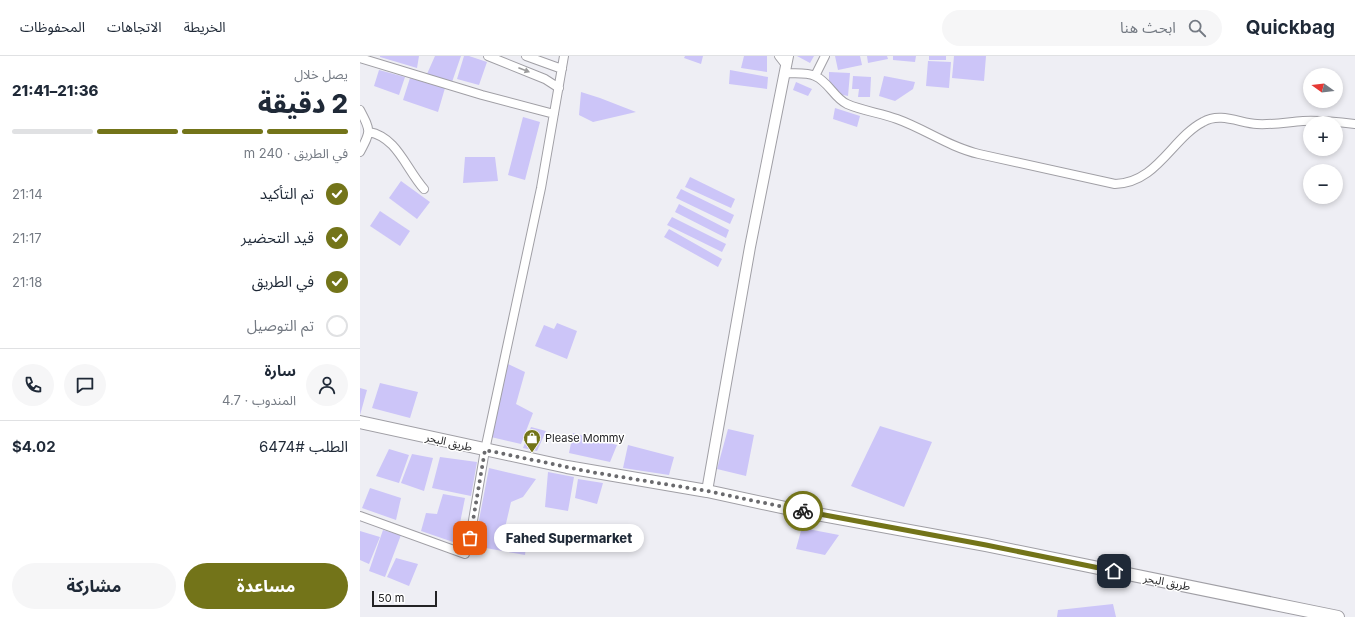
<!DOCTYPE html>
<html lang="ar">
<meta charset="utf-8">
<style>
:root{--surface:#fff;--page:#f6f6f7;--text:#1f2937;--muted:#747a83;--line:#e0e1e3;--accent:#737419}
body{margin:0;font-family:Inter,"Noto Sans Arabic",sans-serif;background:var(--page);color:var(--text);direction:rtl;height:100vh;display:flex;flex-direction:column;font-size:15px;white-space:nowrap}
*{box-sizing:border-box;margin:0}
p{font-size:13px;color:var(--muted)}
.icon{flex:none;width:22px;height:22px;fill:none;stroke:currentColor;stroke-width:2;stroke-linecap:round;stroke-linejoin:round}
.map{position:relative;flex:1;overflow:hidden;direction:ltr}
.side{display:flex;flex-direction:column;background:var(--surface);width:360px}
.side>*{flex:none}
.needle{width:26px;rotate:285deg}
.buttons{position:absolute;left:943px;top:12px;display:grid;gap:8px}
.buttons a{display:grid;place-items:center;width:40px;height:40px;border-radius:50%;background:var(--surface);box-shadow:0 2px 6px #0003;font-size:20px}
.scale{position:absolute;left:12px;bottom:10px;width:65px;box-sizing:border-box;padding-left:4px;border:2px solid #232325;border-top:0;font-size:11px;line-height:14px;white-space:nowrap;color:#232325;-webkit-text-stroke:3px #fff;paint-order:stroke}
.pin{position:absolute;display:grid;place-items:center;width:34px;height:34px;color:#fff;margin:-17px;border-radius:8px;box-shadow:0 2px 6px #0006}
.courier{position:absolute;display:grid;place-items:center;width:40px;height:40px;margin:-20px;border:3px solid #737419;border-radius:50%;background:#fff;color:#222;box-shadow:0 1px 5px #0007}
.bubble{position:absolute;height:28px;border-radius:14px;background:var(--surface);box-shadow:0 2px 6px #0003;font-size:13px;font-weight:800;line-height:28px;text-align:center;direction:rtl}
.head em{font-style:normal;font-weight:800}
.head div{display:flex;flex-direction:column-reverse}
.head{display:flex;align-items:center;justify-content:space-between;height:68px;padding:0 12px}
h1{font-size:26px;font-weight:800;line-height:30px}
.bar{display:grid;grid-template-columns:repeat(4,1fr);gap:6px 4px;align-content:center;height:48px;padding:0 12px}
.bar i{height:5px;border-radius:3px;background:var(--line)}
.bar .on{background:var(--accent)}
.bar p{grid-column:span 4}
.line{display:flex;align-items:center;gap:10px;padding:0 12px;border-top:1px solid var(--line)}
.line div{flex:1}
.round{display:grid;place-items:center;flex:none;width:42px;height:42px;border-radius:21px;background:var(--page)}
ol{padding:0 12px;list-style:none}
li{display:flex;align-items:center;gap:12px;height:44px}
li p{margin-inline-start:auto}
li .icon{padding:4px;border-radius:50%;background:var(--accent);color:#fff;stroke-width:4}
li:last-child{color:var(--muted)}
li i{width:22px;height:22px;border:2px solid var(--line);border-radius:50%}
.cta{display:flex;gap:8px;margin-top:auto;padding:8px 12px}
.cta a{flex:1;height:46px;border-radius:24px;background:var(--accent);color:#fff;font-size:16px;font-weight:800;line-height:46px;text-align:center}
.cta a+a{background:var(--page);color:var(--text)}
header{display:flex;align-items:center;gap:24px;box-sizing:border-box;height:56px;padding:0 20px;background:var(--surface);border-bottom:1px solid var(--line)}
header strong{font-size:19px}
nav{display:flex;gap:22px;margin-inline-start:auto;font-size:14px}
.search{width:280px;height:36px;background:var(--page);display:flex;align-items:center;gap:10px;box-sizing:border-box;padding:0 14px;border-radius:22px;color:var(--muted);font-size:15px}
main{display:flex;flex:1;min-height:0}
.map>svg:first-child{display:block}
</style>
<header>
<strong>Quickbag</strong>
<div class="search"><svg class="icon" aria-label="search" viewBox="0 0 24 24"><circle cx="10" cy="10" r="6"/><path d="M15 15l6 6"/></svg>ابحث هنا</div>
<nav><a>الخريطة</a><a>الاتجاهات</a><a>المحفوظات</a></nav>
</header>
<main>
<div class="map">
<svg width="995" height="561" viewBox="0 0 995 561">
<rect width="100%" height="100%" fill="#eeeef4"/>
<path fill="#ccc5f8" d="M20 0H59L57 12 20 1Z
M75 0H101L92 26 67 18Z
M104 0H109L127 6 119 29 97 23Z
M325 0H343L341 8 324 2Z
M384 0H407V16L381 12Z
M437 0H454L450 7Z
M475 0H500L502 9 478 14Z
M507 0H527L528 3 508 7Z
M533 0H556L555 6 533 4Z
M569 0H586V4H569Z
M594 0H626L624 25 592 22Z
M568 5 591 6 589 32 566 30Z
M19 14 45 21 39 39 14 30Z
M370 14 408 21 407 33 369 28Z
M469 16 490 17 488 40 478 38 469 27Z
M493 20 511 21 510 41H498L499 33H492Z
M524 20 555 26 553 33 535 45 519 40Z
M50 22 85 32 78 56 43 44Z
M436 26 452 33 448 40 433 34Z
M221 36 240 42 276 56 233 66 219 59Z
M475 52 500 60 497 71 473 63Z
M163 61 180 66 165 124 148 119Z
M105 101H135L138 125 103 127Z
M330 121 375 143 371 152 325 131Z
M41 125 70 146 57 163 29 142Z
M321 133 374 159 370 168 316 142Z
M319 148 369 174 366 182 315 156Z
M20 155 50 175 40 190 10 170Z
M312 161 366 188 362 196 307 169Z
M309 173 362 203 358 211 304 181Z
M197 267 217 275 207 303 175 290 184 269 194 273Z
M148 308 165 316 156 348 173 357 161 388 131 381Z
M20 327 58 336 50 362 12 352Z
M0 332 7 334 0 359Z
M520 370 572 386 544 451 491 430Z
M171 371 186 375 177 395 163 392Z
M368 373 394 379 386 420 357 413Z
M213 377 257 389 250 406 209 397Z
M268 389 314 401 309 419 263 412Z
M29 393 49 399 39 427 16 420Z
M52 398 73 402 64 435 41 427Z
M80 401 117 406 111 440 72 432Z
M129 412 176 423 163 441 151 446 144 476 167 481 165 499 114 490Z
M188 416 214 421 208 455 185 451Z
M218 423 243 427 237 448 215 442Z
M10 432 41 442 36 464 2 452Z
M83 438 105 442 96 487 61 475 66 457 77 458Z
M442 471 453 474 479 479 465 499 436 493Z
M23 474 41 479 25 521 9 515Z
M0 475 20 481 9 508 0 504Z
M36 502 58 508 49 530 27 521Z
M753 548 756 561H697L698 554Z"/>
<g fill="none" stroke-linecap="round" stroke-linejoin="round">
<defs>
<path id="minor" d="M128 0 185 23 199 32
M166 0 202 13
M419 0 426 9
M0 2 122 39 194 58
M425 17C435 18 446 16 455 20 469 26 474 42 487 48 503 55 521 57 537 63 565 73 589 91 619 98L755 128C797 127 812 82 843 66 860 56 880 67 897 68 912 69 928 66 943 65 960 64 978 66 995 68
M455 20 465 0
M0 54C11 75 11 75 0 96
M9 76C37 81 46 113 64 133
M0 460 105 498 110 482 125 394 181 132 204 0"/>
<path id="tertiary" d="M347 435 390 191 428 0"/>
<path id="primary" d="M0 366 207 411 347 435 435 454 626 489 978 561"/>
</defs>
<use href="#minor" stroke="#a09fa5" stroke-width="10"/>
<use href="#tertiary" stroke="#a09fa5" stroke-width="12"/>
<use href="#primary" stroke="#a09fa5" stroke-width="14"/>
<use href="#minor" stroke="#fff" stroke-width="8"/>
<use href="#tertiary" stroke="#fff" stroke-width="10"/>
<use href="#primary" stroke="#fff" stroke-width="12"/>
</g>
<defs><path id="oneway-solid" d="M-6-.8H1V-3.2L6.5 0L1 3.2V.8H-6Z"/></defs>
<use fill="#9c9c9d" href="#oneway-solid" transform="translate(164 14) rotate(21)"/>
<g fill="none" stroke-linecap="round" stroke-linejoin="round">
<path stroke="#6a6a6d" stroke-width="4" stroke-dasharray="0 7.2" d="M110 482 125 394 231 416 347 435 443 455"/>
<path stroke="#737419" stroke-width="5" d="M443 455 626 489 754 515"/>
</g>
<defs>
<symbol id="shop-pin" viewBox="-11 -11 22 30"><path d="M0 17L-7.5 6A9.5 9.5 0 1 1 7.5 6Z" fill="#737419" stroke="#fff"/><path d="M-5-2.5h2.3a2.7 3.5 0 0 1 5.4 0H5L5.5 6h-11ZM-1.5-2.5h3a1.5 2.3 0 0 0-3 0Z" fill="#fff"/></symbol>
</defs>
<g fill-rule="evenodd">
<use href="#shop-pin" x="162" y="372" width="20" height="27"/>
</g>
<g text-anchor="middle" stroke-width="3" stroke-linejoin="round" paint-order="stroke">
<g font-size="11" fill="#232325" stroke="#fff" text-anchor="start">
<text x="185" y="386">Please Mommy</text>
</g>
<g font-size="11" fill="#232325" stroke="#fff">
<text transform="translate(89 386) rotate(13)" y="4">طريق البحر</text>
<text transform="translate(807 526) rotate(11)" y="4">طريق البحر</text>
</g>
</g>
</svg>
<div class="buttons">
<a><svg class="needle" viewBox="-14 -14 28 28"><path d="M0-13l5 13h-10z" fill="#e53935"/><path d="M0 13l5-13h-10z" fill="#747a83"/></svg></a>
<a>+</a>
<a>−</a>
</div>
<div class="scale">50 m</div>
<div class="pin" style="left:110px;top:482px;background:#ea580c"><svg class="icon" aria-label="bag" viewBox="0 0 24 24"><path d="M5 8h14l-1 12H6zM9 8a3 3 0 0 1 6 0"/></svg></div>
<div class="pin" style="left:754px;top:515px;background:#1f2937"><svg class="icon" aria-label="home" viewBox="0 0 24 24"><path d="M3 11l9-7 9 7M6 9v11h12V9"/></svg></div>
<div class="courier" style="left:443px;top:455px"><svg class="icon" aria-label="bike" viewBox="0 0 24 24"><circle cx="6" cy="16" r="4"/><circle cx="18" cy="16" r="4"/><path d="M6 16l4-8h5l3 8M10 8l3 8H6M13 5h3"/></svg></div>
<div class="bubble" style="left:134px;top:468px;width:150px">Fahed Supermarket</div>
</div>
<section class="side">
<div class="head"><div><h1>2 دقيقة</h1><p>يصل خلال</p></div><em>21:36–21:41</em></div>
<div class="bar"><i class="on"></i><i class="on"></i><i class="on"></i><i></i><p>في الطريق · 240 m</p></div>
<ol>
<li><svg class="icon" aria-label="check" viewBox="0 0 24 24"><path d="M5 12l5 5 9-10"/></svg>تم التأكيد<p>21:14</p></li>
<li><svg class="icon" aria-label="check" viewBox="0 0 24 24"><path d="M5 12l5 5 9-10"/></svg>قيد التحضير<p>21:17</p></li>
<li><svg class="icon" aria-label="check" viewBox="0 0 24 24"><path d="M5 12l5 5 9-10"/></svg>في الطريق<p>21:18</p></li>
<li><i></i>تم التوصيل</li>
</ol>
<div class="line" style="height:72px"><a class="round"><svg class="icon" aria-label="person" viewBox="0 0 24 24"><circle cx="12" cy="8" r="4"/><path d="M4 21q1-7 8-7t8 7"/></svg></a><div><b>سارة</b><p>المندوب · 4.7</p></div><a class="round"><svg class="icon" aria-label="chat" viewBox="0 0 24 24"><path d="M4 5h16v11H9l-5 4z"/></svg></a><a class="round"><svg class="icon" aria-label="phone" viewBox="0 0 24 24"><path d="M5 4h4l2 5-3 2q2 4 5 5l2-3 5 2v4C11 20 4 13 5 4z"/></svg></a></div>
<div class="line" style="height:52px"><div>الطلب #6474</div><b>$4.02</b></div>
<div class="cta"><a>مساعدة</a><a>مشاركة</a></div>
</section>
</main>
